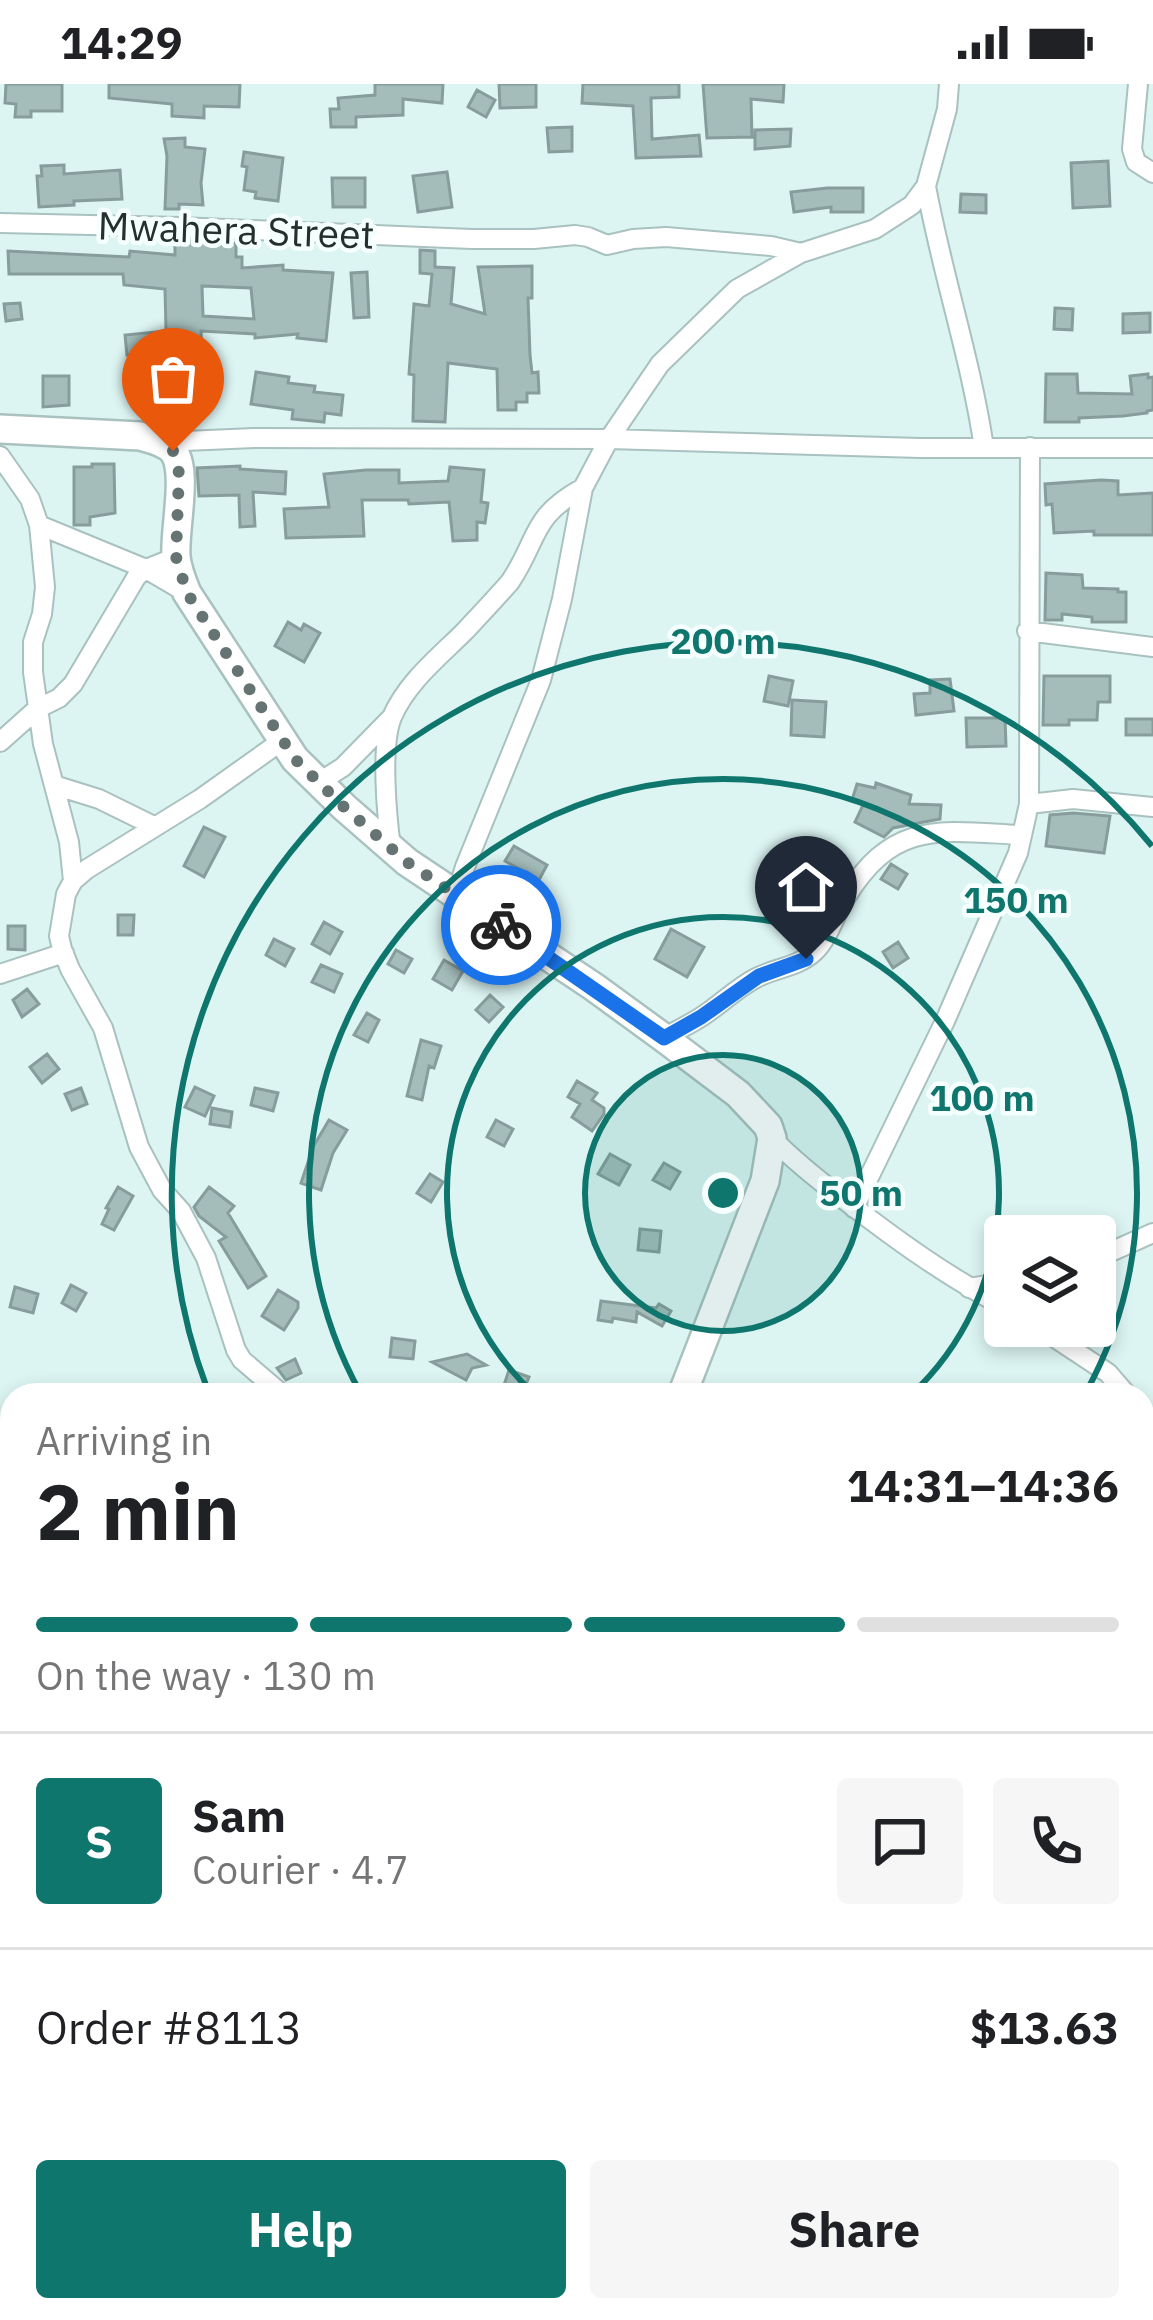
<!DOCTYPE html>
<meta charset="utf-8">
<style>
:root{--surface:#fff;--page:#f6f6f6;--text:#202124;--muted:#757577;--line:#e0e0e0;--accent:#0f766e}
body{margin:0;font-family:"IBM Plex Sans",sans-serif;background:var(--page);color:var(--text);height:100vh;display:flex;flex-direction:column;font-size:45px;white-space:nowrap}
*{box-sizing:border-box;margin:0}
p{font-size:39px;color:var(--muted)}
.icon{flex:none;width:66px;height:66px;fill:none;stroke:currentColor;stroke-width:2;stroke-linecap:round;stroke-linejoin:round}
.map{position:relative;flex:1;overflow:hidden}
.drawer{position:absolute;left:0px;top:1299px;width:1155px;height:939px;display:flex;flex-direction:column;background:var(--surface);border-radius:36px 36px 0 0;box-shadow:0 6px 18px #0003}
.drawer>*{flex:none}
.tools{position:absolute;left:984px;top:1131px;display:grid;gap:24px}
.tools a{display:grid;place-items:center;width:132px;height:132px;border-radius:12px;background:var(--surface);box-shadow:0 6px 18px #0003;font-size:60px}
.pin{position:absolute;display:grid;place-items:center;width:102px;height:102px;color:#fff;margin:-123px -51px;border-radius:50% 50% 50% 0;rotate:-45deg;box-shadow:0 0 12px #0007}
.pin .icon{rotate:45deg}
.courier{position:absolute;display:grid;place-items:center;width:120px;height:120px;margin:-60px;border:9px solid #1a73e8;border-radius:50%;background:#fff;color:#222;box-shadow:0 3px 15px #0007}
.summary em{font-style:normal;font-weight:700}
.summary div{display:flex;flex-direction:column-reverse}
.summary{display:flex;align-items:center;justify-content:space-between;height:204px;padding:0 36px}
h1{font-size:78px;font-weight:700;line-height:90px}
.bar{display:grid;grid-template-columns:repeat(4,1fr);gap:18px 12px;align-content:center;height:144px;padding:0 36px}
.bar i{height:15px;border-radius:9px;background:var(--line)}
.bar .current{background:var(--accent)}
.bar p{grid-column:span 4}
.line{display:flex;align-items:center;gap:30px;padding:0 36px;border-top:3px solid var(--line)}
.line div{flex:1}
.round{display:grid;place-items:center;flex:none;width:126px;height:126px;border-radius:12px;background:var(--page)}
.primary-button{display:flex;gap:24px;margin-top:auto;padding:24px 36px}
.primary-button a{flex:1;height:138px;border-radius:12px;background:var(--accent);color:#fff;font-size:48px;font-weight:700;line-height:138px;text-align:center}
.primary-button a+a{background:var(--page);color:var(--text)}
.status{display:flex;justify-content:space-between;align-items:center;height:84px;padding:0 60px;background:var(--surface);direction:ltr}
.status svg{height:33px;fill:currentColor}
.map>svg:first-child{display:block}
</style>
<div class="status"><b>14:29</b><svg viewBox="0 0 49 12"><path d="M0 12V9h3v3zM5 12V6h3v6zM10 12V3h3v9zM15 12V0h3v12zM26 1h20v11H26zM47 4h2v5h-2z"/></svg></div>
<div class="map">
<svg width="1153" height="2236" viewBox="0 0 1153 2236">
<rect width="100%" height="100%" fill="#dcf5f3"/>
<path fill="#a4bdbb" stroke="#869d9c" stroke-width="3" fill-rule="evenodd" d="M6 0H62V27H31V33H15L16 20 5 19Z
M109 0H240L239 23 204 22V34L172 32V20L109 14Z
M375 0H443L442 19 403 15V31L356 33V43H331L330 25H339L338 14 375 11Z
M499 0H536V23L500 24Z
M583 0H679V13L651 14 652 55 699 51 701 72 636 74 633 22 582 19Z
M703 0H784L783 18 751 15 752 53 707 54Z
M477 6 495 16 486 33 468 23Z
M572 43V67L549 68 547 44Z
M791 45 790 62 755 65V46Z
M185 54V63L205 65 201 99 203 121 179 120V125H165L167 72 164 55Z
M244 68 283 74 278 117 255 114 256 108 244 106 247 83 242 82Z
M1108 77 1110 122 1073 124 1071 79Z
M64 81V90L120 86 122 115 74 117V121L39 123 37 92H42L41 82Z
M447 88 452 123 418 128 413 92Z
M332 94H365V123H333Z
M827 104H863V128H831V123L794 128 791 108Z
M961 110 986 111V129L960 128Z
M175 156 236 159V173H242V184L283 181V186L333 189 326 257 297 254 298 250 255 254V250L201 247 203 287 159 293V298H137V270L127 271 125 251 166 247 165 205 124 201 123 190H9L8 167 129 173 130 167 175 171ZM202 202 251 204 254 235 203 232Z
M420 166 435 167V183L454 184 451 220 485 230 478 183 532 182V214H528L530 271 532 289 538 288 539 309H527V318H516V326H498L497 285 448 279 445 338 413 337 414 291 409 290 414 220 429 222 432 190 420 189Z
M367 188 369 233 354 234 351 189Z
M20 219 22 235 6 237 4 220Z
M1055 224 1073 225 1072 246 1054 245Z
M1150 229V248L1123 249V230Z
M256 288 289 293 288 299 315 302 314 308 343 311 341 331 325 329 324 338 292 335 293 326 251 320Z
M1046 290H1077L1078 309 1132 310 1130 292 1148 290V294L1153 293V326L1147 327V329L1123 332 1079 334V338H1045Z
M43 292H69V321L43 323Z
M92 380H114L115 429 90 433V441H74V383H92Z
M240 382V385L286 388 285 410 253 408 255 442 240 443 239 411 199 412 197 384Z
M450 383 484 386 481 418 488 419 485 439 477 438V456L453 457 449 418 409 420 408 416H362L364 452 286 454 284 425 329 423 324 390 366 386H399V399L448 397Z
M1101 396 1118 397V411L1153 409V451H1094V447L1054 449 1052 420 1046 421 1045 400Z
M1046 489 1082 491 1083 504 1118 505V508H1126V538H1092V533L1062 530V536H1045Z
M288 538 301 546 304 540 320 549 304 578 275 562Z
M769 592 793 597 788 622 764 617Z
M1044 592H1110V618H1098L1097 636H1069V641H1043Z
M950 595 954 627 916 631 914 610 930 609V596Z
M792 616 826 618 824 653 791 651Z
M966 634H1005L1006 662 967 663Z
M1126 635H1153V651H1126Z
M876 699 911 711 909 720 941 721 940 735 893 744 884 753 855 738 864 719 852 716 857 700 875 704Z
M1073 729 1110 732 1104 769 1046 762 1050 731Z
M204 743 225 753 204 793 184 782Z
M514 762 547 781 539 796 505 777Z
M891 780 907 790 898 805 881 795Z
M118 831H134L133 851H118Z
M324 838 342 848 330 870 312 860Z
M8 842H25V866L8 865Z
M671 845 704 863 687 893 655 875Z
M274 855 294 865 285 882 266 871Z
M898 858 908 874 893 884 883 868Z
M396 866 412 875 404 889 388 880Z
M444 876 463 887 452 906 433 895Z
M321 881 342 890 334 908 312 898Z
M27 905 39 920 22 933 13 916Z
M490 911 503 923 489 938 476 926Z
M367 929 379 936 368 958 354 951Z
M421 956 441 962 434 984 429 982 422 1016 407 1012Z
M47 970 59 985 42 999 30 983Z
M577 997 597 1009 592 1016 604 1024V1030L592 1047 572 1033 580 1020 568 1013Z
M195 1003 214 1012 205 1032 185 1023Z
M81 1004 87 1020 72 1026 65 1010Z
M255 1004 278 1009 273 1027 251 1021Z
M212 1024 232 1028 230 1043 210 1040Z
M329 1036 347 1046 333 1069 321 1106 301 1099 313 1063Z
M496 1036 513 1045 504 1062 487 1053Z
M610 1070 630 1081 619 1101 598 1090Z
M664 1079 680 1088 670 1105 653 1096Z
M430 1090 443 1098 431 1118 417 1109Z
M118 1103 133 1112 114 1146 102 1140 109 1125 106 1124Z
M209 1103 234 1122 228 1129 266 1192 248 1204 219 1157 226 1153 199 1132 194 1123Z
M640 1145 661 1147 659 1168 638 1166Z
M71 1201 86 1209 76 1227 62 1219Z
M15 1203 38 1210 33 1229 10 1223Z
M278 1206 298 1218V1224L284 1246 262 1232Z
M601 1217 656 1224 659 1220 671 1227 662 1242 637 1228 636 1238 613 1234 612 1238 598 1236Z
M392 1254 415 1257 413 1275 390 1273Z
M467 1270 486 1281 472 1284 466 1296 432 1278Z
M295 1275 301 1289 286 1296 277 1284Z
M509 1286 529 1293 522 1311 503 1304Z"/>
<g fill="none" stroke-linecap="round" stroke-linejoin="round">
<defs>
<path id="street" d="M1138 0 1132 65 1136 78 1153 89
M926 102C942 190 971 275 984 364
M0 139 179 143 472 155H534L575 151 588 153 607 161 633 155 666 153 771 162 801 169
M162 358 254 354 609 355 920 364H1153
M0 372 30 415 39 441 45 503 42 530 33 558V588L43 660 69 758 73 797
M39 441 146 485 187 509
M1027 547 1153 563
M283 656 200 715 87 785 73 797 66 810 59 852 62 865 70 885 103 944 139 1063 162 1106 181 1127 206 1174 236 1266 242 1276 283 1311
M0 658 37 625 59 614 73 600 137 492 146 485 176 473
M318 699 343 683 390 635
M54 701 99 715 154 742
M1029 720 1073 715 1153 723
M391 764C387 733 380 662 392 633 407 598 439 573 465 547 480 531 495 515 510 498 539 455 530 433 583 404
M464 816 460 799 465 783 541 596 562 515 583 404 609 355 660 280 737 205 801 169 875 145 912 121 926 102 947 25 949 0
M0 890 64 869
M664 954C677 946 691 940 704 931 722 919 737 904 756 894 775 884 798 883 814 868 829 854 835 830 846 813 894 735 941 747 1022 751
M772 1054C794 1077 817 1095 842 1114 895 1155 946 1192 1005 1223
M854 1124 945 937 1018 769 1029 720 1030 363
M1095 1175 1153 1149
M969 1204 1005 1198
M1037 1242 1108 1289 1127 1311
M1143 1328 1153 1340
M1143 1730 1153 1732
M1143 1956 1153 1950
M951 2226 959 2236
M1033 2226 1035 2236
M251 2236 264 2226"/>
<path id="secondary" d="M0 345 140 352C151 355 166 358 174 368 188 389 174 446 176 472 177 485 182 497 187 509L295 675 344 723 407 778 594 903 664 954 738 1010 768 1042 772 1054 765 1097 682 1311
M459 2226 460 2236"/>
</defs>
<use href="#street" stroke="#a9c1bf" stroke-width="22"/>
<use href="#secondary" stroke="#a9c1bf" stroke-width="32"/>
<use href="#street" stroke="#fff" stroke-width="18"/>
<use href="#secondary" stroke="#fff" stroke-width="27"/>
</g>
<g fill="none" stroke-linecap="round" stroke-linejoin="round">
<path stroke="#657473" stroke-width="12" stroke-dasharray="0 21.6" d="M173 367 179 389 176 473 187 509 295 675 344 723 407 778 501 841"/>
<path stroke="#1a73e8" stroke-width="15" d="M501 841 664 954 701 933 759 892 806 875"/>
</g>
<circle cx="723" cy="1109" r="138" fill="#0f766e" fill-opacity=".12"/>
<g fill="none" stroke="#0f766e" stroke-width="6">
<circle cx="723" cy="1109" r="138"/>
<path d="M535 1311A276 276 0 1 1 911 1311"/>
<path d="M361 1310A414 414 0 1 1 1085 1310"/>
<path d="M208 1307A552 552 0 0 1 1152 762"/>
</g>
<g text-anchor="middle" stroke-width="9" stroke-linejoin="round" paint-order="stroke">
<g font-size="39" fill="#252f2e" stroke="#f5fffe">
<text transform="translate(236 146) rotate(2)" y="14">Mwahera Street</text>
</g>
</g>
<circle cx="723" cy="1109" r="18" fill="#0f766e" stroke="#f5fffe" stroke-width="6"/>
<g font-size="36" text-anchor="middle" font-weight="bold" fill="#0f766e" stroke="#f5fffe" stroke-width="9" stroke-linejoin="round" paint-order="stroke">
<text x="723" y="570">200 m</text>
<text x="1016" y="829">150 m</text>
<text x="982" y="1027">100 m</text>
<text x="861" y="1122">50 m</text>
</g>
</svg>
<div class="tools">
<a><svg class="icon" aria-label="layers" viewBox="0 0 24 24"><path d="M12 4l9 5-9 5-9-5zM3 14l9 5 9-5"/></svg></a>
</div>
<div class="pin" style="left:173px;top:367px;background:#ea580c"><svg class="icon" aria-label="bag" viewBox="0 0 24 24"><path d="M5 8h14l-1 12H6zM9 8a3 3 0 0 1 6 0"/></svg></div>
<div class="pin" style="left:806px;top:875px;background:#1f2937"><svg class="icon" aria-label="home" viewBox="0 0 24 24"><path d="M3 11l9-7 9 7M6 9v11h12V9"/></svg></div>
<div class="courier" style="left:501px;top:841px"><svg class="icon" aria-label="bike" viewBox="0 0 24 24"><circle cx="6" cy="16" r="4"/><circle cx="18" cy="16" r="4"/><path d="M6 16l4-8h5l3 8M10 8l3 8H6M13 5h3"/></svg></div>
<section class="drawer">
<div class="summary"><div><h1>2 min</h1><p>Arriving in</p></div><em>14:31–14:36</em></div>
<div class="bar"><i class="current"></i><i class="current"></i><i class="current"></i><i></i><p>On the way · 130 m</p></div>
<div class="line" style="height:216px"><b class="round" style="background:var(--accent);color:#fff">S</b><div><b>Sam</b><p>Courier · 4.7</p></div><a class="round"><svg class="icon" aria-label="chat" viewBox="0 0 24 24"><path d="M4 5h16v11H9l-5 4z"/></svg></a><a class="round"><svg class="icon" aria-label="phone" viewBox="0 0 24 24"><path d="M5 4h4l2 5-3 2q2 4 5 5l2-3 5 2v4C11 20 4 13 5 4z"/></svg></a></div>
<div class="line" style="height:156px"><div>Order #8113</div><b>$13.63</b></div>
<div class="primary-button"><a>Help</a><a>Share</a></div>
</section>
</div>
